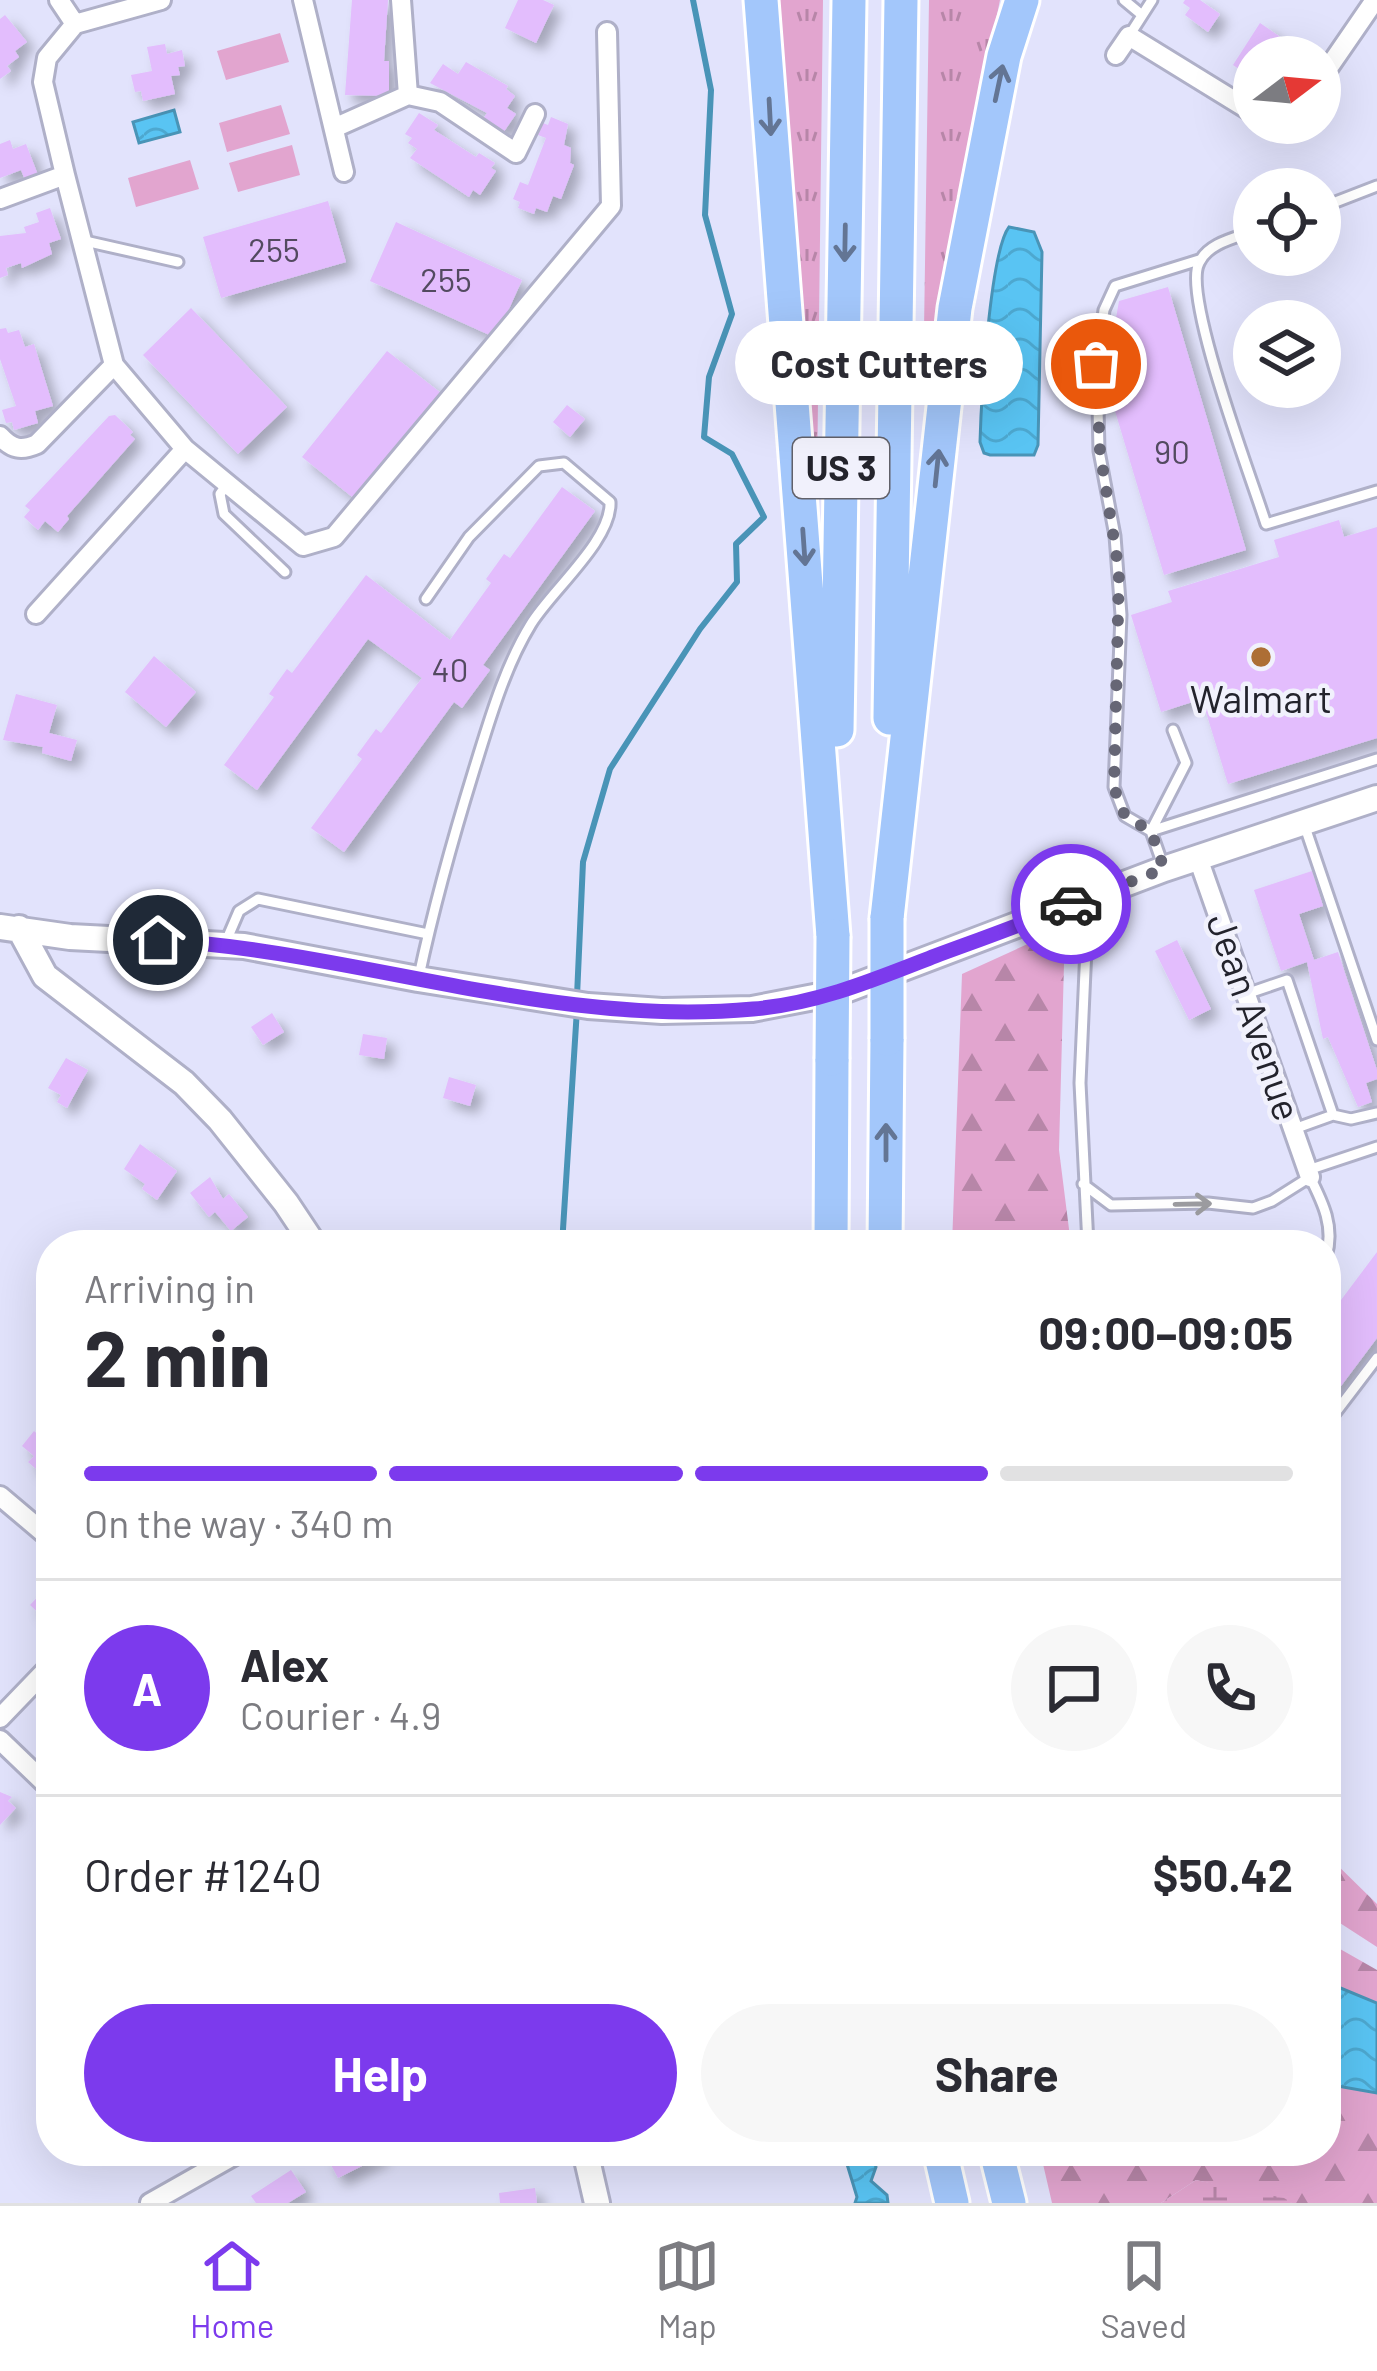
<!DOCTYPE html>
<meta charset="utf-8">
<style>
:root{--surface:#fff;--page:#f7f7f7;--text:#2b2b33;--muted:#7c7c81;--line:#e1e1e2;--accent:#7c3aed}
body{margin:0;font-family:Barlow,sans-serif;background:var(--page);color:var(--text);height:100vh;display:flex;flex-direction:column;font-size:45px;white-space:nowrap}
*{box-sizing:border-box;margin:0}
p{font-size:39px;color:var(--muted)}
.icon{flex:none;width:66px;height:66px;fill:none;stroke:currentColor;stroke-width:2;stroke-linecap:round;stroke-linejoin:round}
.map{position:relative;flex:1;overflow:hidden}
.sheet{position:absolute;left:36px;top:1230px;width:1305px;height:936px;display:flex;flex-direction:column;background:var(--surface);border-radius:48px;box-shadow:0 12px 48px #0002}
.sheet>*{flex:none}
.needle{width:78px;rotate:74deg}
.controls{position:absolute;left:1233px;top:36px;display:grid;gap:24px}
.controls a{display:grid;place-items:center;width:108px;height:108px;border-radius:50%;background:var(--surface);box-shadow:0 12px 48px #0002;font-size:60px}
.pin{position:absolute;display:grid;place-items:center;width:102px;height:102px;color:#fff;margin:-51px;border:6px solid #fff;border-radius:50%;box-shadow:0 3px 12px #0007}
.courier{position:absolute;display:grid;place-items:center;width:120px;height:120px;margin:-60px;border:9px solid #7c3aed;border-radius:50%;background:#fff;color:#222;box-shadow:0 3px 15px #0007}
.bubble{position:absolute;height:84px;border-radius:42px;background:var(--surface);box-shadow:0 12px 48px #0002;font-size:39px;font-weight:700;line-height:84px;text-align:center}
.overview em{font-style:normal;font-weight:700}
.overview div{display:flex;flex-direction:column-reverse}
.overview{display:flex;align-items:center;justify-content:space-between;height:204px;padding:0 48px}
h1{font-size:78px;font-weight:700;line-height:90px}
.bar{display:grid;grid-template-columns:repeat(4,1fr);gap:18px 12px;align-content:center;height:144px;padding:0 48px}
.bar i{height:15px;border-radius:9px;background:var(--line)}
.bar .on{background:var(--accent)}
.bar p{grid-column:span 4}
.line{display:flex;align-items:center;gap:30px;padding:0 48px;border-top:3px solid var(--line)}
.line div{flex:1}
.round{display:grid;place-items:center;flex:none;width:126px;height:126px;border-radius:63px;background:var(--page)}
.primary-button{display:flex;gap:24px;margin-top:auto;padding:24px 48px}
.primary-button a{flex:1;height:138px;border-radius:72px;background:var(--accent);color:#fff;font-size:48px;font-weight:700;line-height:138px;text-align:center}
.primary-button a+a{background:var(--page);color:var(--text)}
.tab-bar{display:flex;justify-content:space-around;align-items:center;height:168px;border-top:3px solid var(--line);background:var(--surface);font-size:33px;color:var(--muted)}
.tab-bar a{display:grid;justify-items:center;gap:6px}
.tab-bar .on{color:var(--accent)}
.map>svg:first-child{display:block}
</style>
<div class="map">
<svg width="1377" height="2203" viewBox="0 0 1377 2203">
<defs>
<pattern id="grass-tufts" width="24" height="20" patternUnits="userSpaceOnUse" patternTransform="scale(3)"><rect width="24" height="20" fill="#e2a5cf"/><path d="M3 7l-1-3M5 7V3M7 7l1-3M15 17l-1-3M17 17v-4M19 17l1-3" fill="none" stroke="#b786a8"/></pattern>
<pattern id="forest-firs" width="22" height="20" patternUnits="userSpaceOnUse" patternTransform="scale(3)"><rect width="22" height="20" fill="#e2a5cf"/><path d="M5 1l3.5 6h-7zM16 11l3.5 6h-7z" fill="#b786a8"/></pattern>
<pattern id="wetland-marsh" width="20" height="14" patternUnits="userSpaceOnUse" patternTransform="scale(3)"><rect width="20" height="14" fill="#e2a5cf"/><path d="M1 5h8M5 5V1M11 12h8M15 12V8" fill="none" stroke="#b786a8"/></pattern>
<pattern id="water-waves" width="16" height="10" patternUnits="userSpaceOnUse" patternTransform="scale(3)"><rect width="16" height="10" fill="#59c4f3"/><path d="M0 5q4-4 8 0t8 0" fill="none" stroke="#4da8d0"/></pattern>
<filter id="shadow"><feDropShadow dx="8" dy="8" stdDeviation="6" flood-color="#0004"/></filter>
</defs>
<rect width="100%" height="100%" fill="#e2e3fc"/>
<path fill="url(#grass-tufts)" d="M775 0H823L817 481 812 480Z
M929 0H1000L945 273 931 396H923Z"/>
<path fill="url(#forest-firs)" d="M1065 927 1059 1150 1071 1245H952L962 974Z
M1326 1854 1377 1904V1947L1326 1914Z
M1326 1941 1377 1970V2203H1292L1196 2180 1161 2203H1052L1040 2151H1326Z"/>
<path fill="url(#wetland-marsh)" d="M1196 2180 1284 2198 1292 2203H1161Z"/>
<path fill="#e2a5cf" d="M280 33 289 62 226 80 217 51Z
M281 105 290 134 227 152 219 123Z
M292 145 300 175 238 192 229 163Z
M190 160 199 189 136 207 128 178Z"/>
<path fill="url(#water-waves)" stroke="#4994b7" stroke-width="3" d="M174 110 180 132 139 143 133 122Z
M1009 227 1034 232 1042 252 1038 445 1034 455H990L984 453 980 442C981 405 990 251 1009 227Z
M1326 1982 1377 2003V2093L1326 2084Z
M843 2151H871L876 2167 871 2181 887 2195 888 2203H855L857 2197Z"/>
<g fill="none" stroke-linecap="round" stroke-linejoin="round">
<path stroke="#4994b7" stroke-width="6" d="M577 996 583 862 610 769 700 629 737 582 736 544 764 517 732 454 704 437 709 377 732 314 705 215 711 90 693 0
M562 1245 577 1009"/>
</g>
<path fill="#e3bdfd" filter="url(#shadow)" d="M352 0H388L384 61H389V96L345 95Z
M518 0H543L554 5 536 43 505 28Z
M1185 0H1200L1220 14 1208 32 1185 15 1190 8 1183 3Z
M5 15 27 42 15 51 19 57 7 66 11 71 0 79V19Z
M1260 23 1295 47 1288 57H1254V79L1233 65Z
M165 44 167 54 182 50 185 66 178 67 180 75 171 76 175 94 143 101 141 91 135 92 131 75 152 71 147 47Z
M466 62 508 86 506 89 515 96 507 108 516 114 503 133 483 119 487 113 430 83 443 64 458 74Z
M419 113 438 125 434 130 476 157 479 153 495 163 491 168 496 171 480 195 473 190 469 197 410 158 417 149 408 143 412 138 405 134Z
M551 117 568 124 564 145 571 148 570 163 574 165 561 199 553 196 547 212 536 208 534 214 518 208 520 202 513 199 520 182 528 185 546 138 538 135 543 123 548 125Z
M10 140 13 149 26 144 38 175 25 180 21 170 0 178V144Z
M328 201 346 262 221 298 203 237Z
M50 208 61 239 49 243 52 254 22 268 21 263 6 268 8 275 0 278V236L26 233 24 227 39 222 36 213Z
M396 222 522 280 496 338 370 281Z
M1168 287 1246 550 1164 575 1104 374 1122 368 1113 335 1119 301Z
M191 308 287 407 238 454 143 355Z
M6 328 8 333 19 330 25 347 34 344 53 406 35 411 38 423 14 430 12 422 6 423 2 410 16 406 0 359V329Z
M387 351 441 393 356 500 302 457Z
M567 405 585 419 570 437 553 422Z
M115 415 133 432 130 435 135 439 67 516 69 519 58 532 45 521 38 530 24 517 30 510 25 506 109 416Z
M562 487 595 511 483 665 490 670 462 708 454 702 344 852 311 828 362 759 357 755 376 729 381 733 422 678 368 639 257 790 224 765 274 697 269 694 287 669 292 673 366 575 450 640 491 583 486 579 504 554 510 558Z
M1339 520 1344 537 1377 527V738L1228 784 1202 699 1161 712 1131 615 1172 602 1168 591 1279 557 1274 540Z
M154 656 196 692 166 727 125 692Z
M16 694 57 705 49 733 77 740 71 761 42 753 43 747 3 740Z
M1312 871 1323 906 1299 914 1314 960 1338 952 1377 1070V1079L1366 1083 1372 1102 1358 1107 1328 1037 1323 1039 1307 962 1281 971 1254 890Z
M1177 940 1211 1009 1189 1020 1155 951Z
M272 1013 284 1032 263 1045 251 1027Z
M363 1034 387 1038 384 1059 359 1055Z
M66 1058 88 1070 67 1108 57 1102 61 1095 48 1088Z
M449 1077 476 1085 470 1106 443 1098Z
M140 1144 177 1171 157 1200 142 1189 145 1184 124 1169Z
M210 1177 223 1199 229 1194 248 1217 231 1231 215 1212 209 1217 190 1193Z
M1377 1252V1338L1326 1406V1320Z
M34 1431 45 1441 41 1445 51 1454V1482L28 1462 34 1456 22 1446Z
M49 1585 51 1614 46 1620 30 1605Z
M0 1792 12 1797 8 1801 16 1808 0 1825Z
M338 2151H380L382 2156 338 2178 327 2157Z
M291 2170 306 2192 288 2203H256L251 2196Z
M535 2188 537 2203H500L499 2193Z"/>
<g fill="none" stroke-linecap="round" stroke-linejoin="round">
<defs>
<path id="lane" d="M1124 0 1142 15
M1129 36 1152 0
M1320 208 1377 186
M1254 231C1235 238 1208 243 1199 263 1182 296 1252 479 1266 524L1377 491
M85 241 178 262
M228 483 220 494 224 514 285 572
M1173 730 1186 763 1151 831 1377 759
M1304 824 1377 1040
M1164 868 1151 831 1125 816 1114 787 1121 615 1115 536 1099 451 1097 364 1104 310 1115 286 1199 260
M1088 903 1080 1083 1088 1245
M227 939 239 911 258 899 428 934
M419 976C434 906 453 838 474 770 489 722 504 668 531 624 551 591 612 540 610 502L564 463 539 466 469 537 426 599
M1246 994 1287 980 1333 1115 1294 1129
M1333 1115 1351 1119 1377 1113
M1308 1170 1377 1147
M1083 1184 1111 1205 1208 1203 1253 1208 1272 1201 1310 1177C1323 1203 1335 1227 1326 1257
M1326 1425 1377 1358"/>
<path id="street" d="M59 0 75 24 47 58 43 82 65 175
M303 0 344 172
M401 0 408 95
M75 24 161 0
M1116 55 1129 36 1254 113
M1320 80 1375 0
M334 128 408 95 440 102 516 153 535 114
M0 199 65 175 114 365 37 444C21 451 12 449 0 436
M185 449 303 546 334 537 611 206 607 32
M36 614 185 449 114 365
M1198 858 1310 1177
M0 1496 51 1539
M0 1718 51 1665
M0 1740 51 1789
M150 2203 242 2151"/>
<path id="secondary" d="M0 927 70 937 244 946 418 979 588 1006 662 1011 752 1009 840 992 1164 869 1377 798
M19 928 45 976 184 1083 220 1120 286 1203 314 1245
M585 2151 597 2203"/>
<path id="highway" d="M761 0 833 936
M890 718 901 0
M837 730 849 0
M887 918 955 308 1004 56 1022 0
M831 1245 832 1059
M885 1245 887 1039
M940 2151 952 2203
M996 2151 1009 2203"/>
</defs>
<use href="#lane" stroke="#afb0c8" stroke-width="15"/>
<use href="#street" stroke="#afb0c8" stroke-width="24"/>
<use href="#secondary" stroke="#afb0c8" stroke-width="30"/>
<use href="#highway" stroke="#fff" stroke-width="39"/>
<use href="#lane" stroke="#fff" stroke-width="9"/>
<use href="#street" stroke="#fff" stroke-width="18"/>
<use href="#secondary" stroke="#fff" stroke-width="24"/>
<use href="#highway" stroke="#a3c7fb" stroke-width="33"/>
<defs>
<path id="highway-bridge" d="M887 1039V918
M832 1059 833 936"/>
</defs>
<use href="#highway-bridge" stroke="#fff" stroke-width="39" stroke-linecap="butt"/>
<use href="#highway-bridge" stroke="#a3c7fb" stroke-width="33"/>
</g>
<defs><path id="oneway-shaft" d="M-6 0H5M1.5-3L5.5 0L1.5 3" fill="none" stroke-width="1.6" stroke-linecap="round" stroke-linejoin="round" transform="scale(3)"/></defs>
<g stroke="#637594">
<use href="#oneway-shaft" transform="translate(999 83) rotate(-78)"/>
<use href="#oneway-shaft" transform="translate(770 117) rotate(87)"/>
<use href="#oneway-shaft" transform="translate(845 243) rotate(91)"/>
<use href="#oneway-shaft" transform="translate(937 468) rotate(-84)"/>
<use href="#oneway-shaft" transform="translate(804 547) rotate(86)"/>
<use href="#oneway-shaft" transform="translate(886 1142) rotate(-90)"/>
</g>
<use stroke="#9c9ca0" href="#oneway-shaft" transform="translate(1193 1204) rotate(-1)"/>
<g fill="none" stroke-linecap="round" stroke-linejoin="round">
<path stroke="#666675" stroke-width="12" stroke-dasharray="0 21.6" d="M1071 904 1164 869 1151 831 1125 816 1114 788 1119 572 1100 451 1096 364"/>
<path stroke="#7c3aed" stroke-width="15" d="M158 940C357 951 551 1028 753 1009 817 1004 876 979 935 956 981 939 1027 923 1071 904"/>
</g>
<circle fill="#ad6e35" stroke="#f1f1fc" stroke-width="4.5" cx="1261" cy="657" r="12"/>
<g text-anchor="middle" stroke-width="9" stroke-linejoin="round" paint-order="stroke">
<g font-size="33" fill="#534a60">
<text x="274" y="262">255</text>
<text x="446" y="292">255</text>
<text x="1172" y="464">90</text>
<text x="450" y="682">40</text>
</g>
<rect fill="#f1f1fc" stroke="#61616a" stroke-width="3" x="793" y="438" width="96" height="60" rx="9"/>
<g font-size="36" font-weight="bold" fill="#23232c">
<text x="841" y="481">US 3</text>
</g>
<g font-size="39" fill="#23232c" stroke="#f1f1fc">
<text x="1261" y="713">Walmart</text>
</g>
<g font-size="39" fill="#23232c" stroke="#f1f1fc">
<text transform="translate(1254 1017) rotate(71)" y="14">Jean Avenue</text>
</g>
</g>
</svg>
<div class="controls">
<a><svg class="needle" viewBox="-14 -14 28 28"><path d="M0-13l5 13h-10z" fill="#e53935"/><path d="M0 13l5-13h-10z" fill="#7c7c81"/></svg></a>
<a><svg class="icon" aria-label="locate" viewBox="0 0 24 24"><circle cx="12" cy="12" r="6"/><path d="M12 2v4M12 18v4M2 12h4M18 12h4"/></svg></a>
<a><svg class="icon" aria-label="layers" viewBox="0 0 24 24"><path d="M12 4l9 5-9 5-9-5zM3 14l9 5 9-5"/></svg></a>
</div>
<div class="pin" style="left:1096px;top:364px;background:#ea580c"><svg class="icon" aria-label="bag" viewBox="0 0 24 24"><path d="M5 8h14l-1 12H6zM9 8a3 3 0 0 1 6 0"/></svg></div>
<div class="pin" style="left:158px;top:940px;background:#1f2937"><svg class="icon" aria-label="home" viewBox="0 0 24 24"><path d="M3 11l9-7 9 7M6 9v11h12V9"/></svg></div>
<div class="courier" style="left:1071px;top:904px"><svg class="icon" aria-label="car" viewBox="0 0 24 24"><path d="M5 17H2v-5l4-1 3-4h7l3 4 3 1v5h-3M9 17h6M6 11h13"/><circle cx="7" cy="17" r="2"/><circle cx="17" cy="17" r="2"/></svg></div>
<div class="bubble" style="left:735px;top:321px;width:288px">Cost Cutters</div>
<section class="sheet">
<div class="overview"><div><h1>2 min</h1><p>Arriving in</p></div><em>09:00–09:05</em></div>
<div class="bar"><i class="on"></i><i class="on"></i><i class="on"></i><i></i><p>On the way · 340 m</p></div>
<div class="line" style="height:216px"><b class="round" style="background:var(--accent);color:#fff">A</b><div><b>Alex</b><p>Courier · 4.9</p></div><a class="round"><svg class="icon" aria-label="chat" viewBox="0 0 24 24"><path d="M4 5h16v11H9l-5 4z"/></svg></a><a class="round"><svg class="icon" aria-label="phone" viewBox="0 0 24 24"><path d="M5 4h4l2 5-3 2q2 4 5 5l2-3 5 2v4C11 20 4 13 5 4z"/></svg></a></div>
<div class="line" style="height:156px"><div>Order #1240</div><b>$50.42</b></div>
<div class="primary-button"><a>Help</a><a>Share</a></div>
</section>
</div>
<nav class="tab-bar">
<a class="on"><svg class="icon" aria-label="home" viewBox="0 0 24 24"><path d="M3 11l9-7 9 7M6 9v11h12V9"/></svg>Home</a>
<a><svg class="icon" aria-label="map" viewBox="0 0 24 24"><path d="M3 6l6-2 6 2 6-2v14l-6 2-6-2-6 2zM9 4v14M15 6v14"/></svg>Map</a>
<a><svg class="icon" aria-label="saved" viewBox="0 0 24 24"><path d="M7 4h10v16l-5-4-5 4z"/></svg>Saved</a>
</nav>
